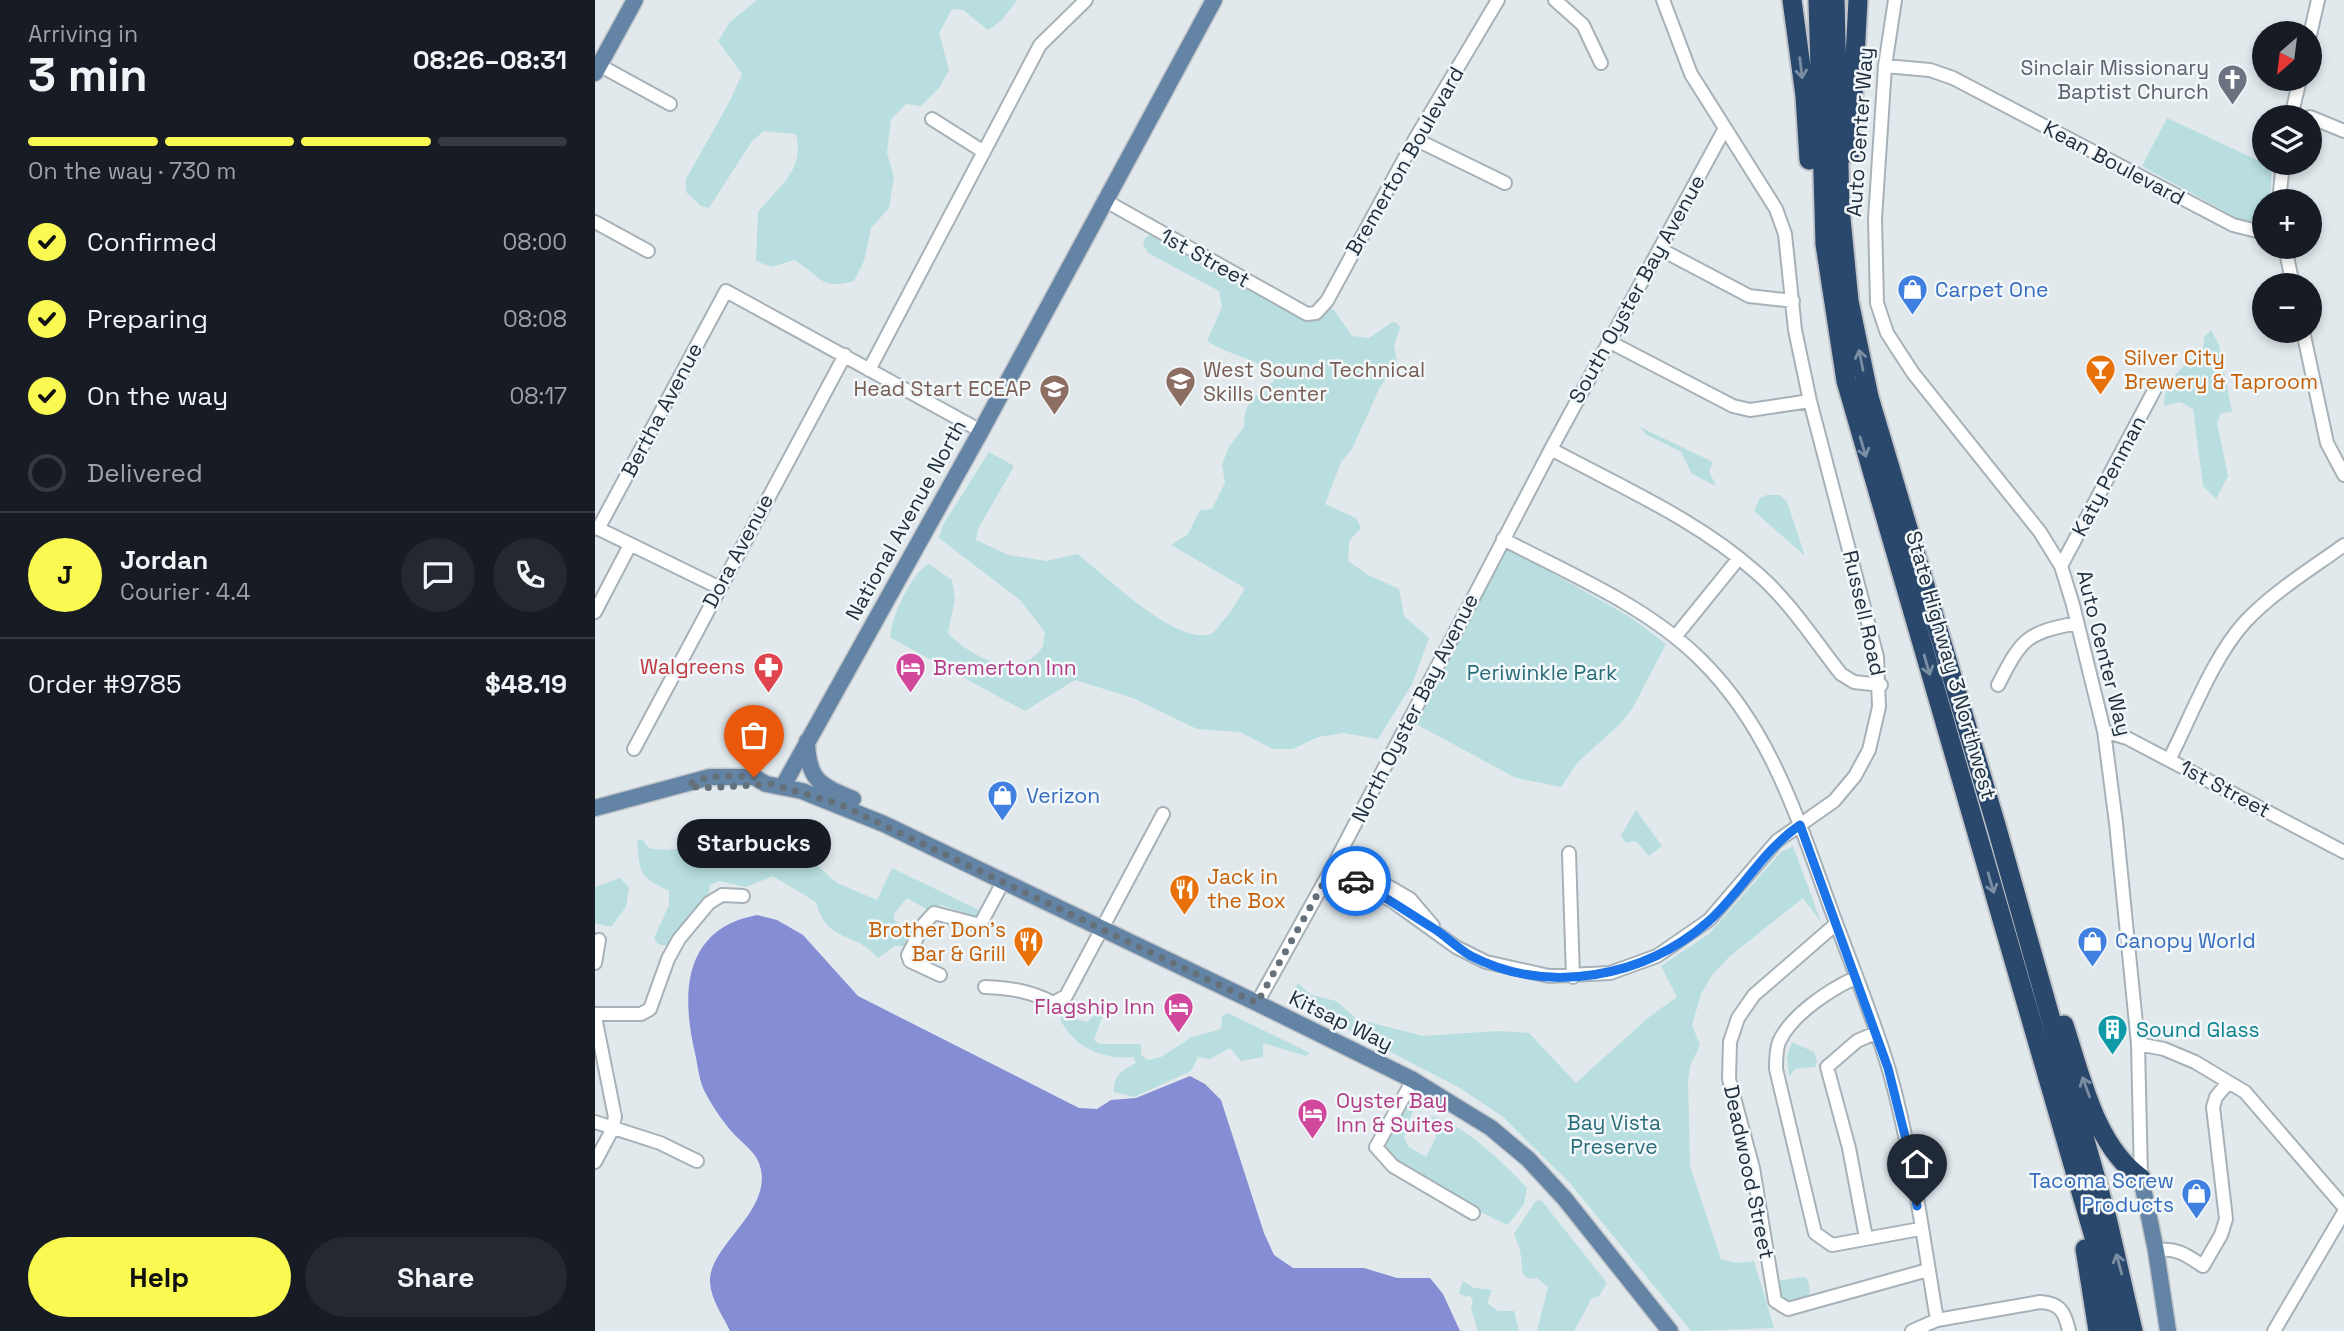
<!DOCTYPE html>
<meta charset="utf-8">
<style>
:root{--surface:#171b24;--page:#242831;--text:#f1f3f6;--muted:#9ea1a6;--line:#363941;--accent:#faf951}
body{margin:0;font-family:"Space Grotesk",sans-serif;background:var(--page);color:var(--text);height:100vh;display:flex;flex-direction:column;font-size:26px;white-space:nowrap}
*{box-sizing:border-box;margin:0}
p{font-size:23px;color:var(--muted)}
.icon{flex:none;width:38px;height:38px;fill:none;stroke:currentColor;stroke-width:2;stroke-linecap:round;stroke-linejoin:round}
.map{position:relative;flex:1;overflow:hidden}
.side{display:flex;flex-direction:column;background:var(--surface);width:595px}
.side>*{flex:none}
.needle{width:46px;rotate:208deg}
.controls{position:absolute;left:1657px;top:21px;display:grid;gap:14px}
.controls a{display:grid;place-items:center;width:70px;height:70px;border-radius:50%;background:var(--surface);box-shadow:0 4px 10px #0003;font-size:35px}
.pin{position:absolute;display:grid;place-items:center;width:60px;height:60px;color:#fff;margin:-72px -30px;border-radius:50% 50% 50% 0;rotate:-45deg;box-shadow:0 0 7px #0007}
.pin .icon{rotate:45deg}
.courier{position:absolute;display:grid;place-items:center;width:70px;height:70px;margin:-35px;border:5px solid #1a73e8;border-radius:50%;background:#fff;color:#222;box-shadow:0 2px 9px #0007}
.bubble{position:absolute;height:49px;border-radius:24px;background:var(--surface);box-shadow:0 4px 10px #0003;font-size:23px;font-weight:800;line-height:49px;text-align:center}
.headline em{font-style:normal;font-weight:800}
.headline div{display:flex;flex-direction:column-reverse}
.headline{display:flex;align-items:center;justify-content:space-between;height:119px;padding:0 28px}
h1{font-size:46px;font-weight:800;line-height:52px}
.bar{display:grid;grid-template-columns:repeat(4,1fr);gap:10px 7px;align-content:center;height:84px;padding:0 28px}
.bar i{height:9px;border-radius:5px;background:var(--line)}
.bar .active{background:var(--accent)}
.bar p{grid-column:span 4}
.line{display:flex;align-items:center;gap:18px;padding:0 28px;border-top:2px solid var(--line)}
.line div{flex:1}
.round{display:grid;place-items:center;flex:none;width:74px;height:74px;border-radius:37px;background:var(--page)}
ol{padding:0 28px;list-style:none}
li{display:flex;align-items:center;gap:21px;height:77px}
li p{margin-inline-start:auto}
li .icon{padding:7px;border-radius:50%;background:var(--accent);color:#111;stroke-width:4}
li:last-child{color:var(--muted)}
li i{width:38px;height:38px;border:4px solid var(--line);border-radius:50%}
.primary-button{display:flex;gap:14px;margin-top:auto;padding:14px 28px}
.primary-button a{flex:1;height:80px;border-radius:42px;background:var(--accent);color:#111;font-size:28px;font-weight:800;line-height:80px;text-align:center}
.primary-button a+a{background:var(--page);color:var(--text)}
main{display:flex;flex:1;min-height:0}
.map>svg:first-child{display:block}
</style>
<main>
<section class="side">
<div class="headline"><div><h1>3 min</h1><p>Arriving in</p></div><em>08:26–08:31</em></div>
<div class="bar"><i class="active"></i><i class="active"></i><i class="active"></i><i></i><p>On the way · 730 m</p></div>
<ol>
<li><svg class="icon" aria-label="check" viewBox="0 0 24 24"><path d="M5 12l5 5 9-10"/></svg>Confirmed<p>08:00</p></li>
<li><svg class="icon" aria-label="check" viewBox="0 0 24 24"><path d="M5 12l5 5 9-10"/></svg>Preparing<p>08:08</p></li>
<li><svg class="icon" aria-label="check" viewBox="0 0 24 24"><path d="M5 12l5 5 9-10"/></svg>On the way<p>08:17</p></li>
<li><i></i>Delivered</li>
</ol>
<div class="line" style="height:126px"><b class="round" style="background:var(--accent);color:#111">J</b><div><b>Jordan</b><p>Courier · 4.4</p></div><a class="round"><svg class="icon" aria-label="chat" viewBox="0 0 24 24"><path d="M4 5h16v11H9l-5 4z"/></svg></a><a class="round"><svg class="icon" aria-label="phone" viewBox="0 0 24 24"><path d="M5 4h4l2 5-3 2q2 4 5 5l2-3 5 2v4C11 20 4 13 5 4z"/></svg></a></div>
<div class="line" style="height:91px"><div>Order #9785</div><b>$48.19</b></div>
<div class="primary-button"><a>Help</a><a>Share</a></div>
</section>
<div class="map">
<svg width="1749" height="1331" viewBox="0 0 1749 1331">
<rect width="100%" height="100%" fill="#e1e9ed"/>
<path fill="#b8dedf" d="M162 0H422L407 20 393 30 368 10 357 9 344 33 354 70 344 88 326 106 311 104 296 119 292 153 299 177 294 208 276 228 269 261 259 281C224 291 226 275 199 260L177 267 161 261 163 212C184 186 210 171 201 134L169 131 157 141 114 208 106 206 91 192V179L136 99 147 74 123 41 135 22Z
M1572 118 1677 167 1675 201H1670L1669 224 1651 223 1547 166Z
M557 234 708 316 733 309 739 310 757 336 774 338 797 322 802 323 805 328 799 345 802 363 785 387 757 449 746 462 730 504 761 518 766 528 754 541 753 561 773 575 804 589 809 616 834 638 817 684 783 739 749 733 723 737 698 749H678L645 732 602 729 538 698 480 680 430 711 296 638C293 622 319 569 334 564L357 580 360 599 353 633C376 658 426 682 448 646L450 632 425 600 344 538 348 525 394 452 419 466 383 529 381 540 413 555 452 561 482 554C509 573 583 649 618 633L637 610 650 588 576 545 593 534 605 510 617 509 630 483 627 464 634 447 649 427C649 392 669 397 682 376 662 358 635 356 612 341L627 307 624 291 553 253 548 245 550 238Z
M1616 330 1624 345 1637 412 1626 413 1622 423 1633 476 1621 499 1608 486 1598 409 1585 402 1569 406C1568 380 1590 365 1608 349L1609 337Z
M1045 427 1118 462 1114 471 1121 486 1097 474 1086 452 1052 435Z
M1172 495H1185L1192 502 1210 556 1159 511 1165 498Z
M910 551H918L1035 617 1071 644 1037 709 1025 724 983 762 966 787 921 778 821 724Z
M1041 810 1067 846 1054 856 1041 841 1031 843 1026 835Z
M134 828 192 839 242 883 282 900 297 868 388 912 384 918 346 905 333 910 312 898 299 914V920L319 933 310 946H300L283 958C261 931 232 944 221 902L178 876 151 887 124 881 115 885 113 899 72 946 63 944 59 938 74 905V891C44 876 45 875 42 841L47 839 54 848C76 852 110 850 121 829Z
M1198 846 1226 922 1208 898 1134 957 1117 975 1106 994 1097 1025 1105 1045 1095 1066 1093 1081 1095 1166 1126 1259 1141 1263 1159 1261 1179 1328 1096 1331 974 1182 907 1116 865 1088 694 999 703 983 716 995 741 1001 762 1019 828 1036 902 1031 934 1033 981 1083 1054 1017 1082 997 1066 966 1114 934 1186 852Z
M25 878 34 887 31 907 16 927 0 923V887Z
M474 1013 477 1018 492 1022 501 1014 507 1017 499 1040 504 1044H546V1055L553 1060 566 1057 597 1037 626 1029 627 1016 633 1013 715 1053 711 1056 668 1043V1057L646 1061 635 1048 615 1059 603 1057 596 1071 539 1097 519 1092C519 1075 526 1071 541 1063L538 1057C509 1060 479 1048 465 1019L467 1014Z
M1197 1042 1219 1052 1222 1061 1220 1067 1200 1069 1194 1077 1192 1056Z
M812 1100 819 1107 809 1138 814 1147 831 1157 841 1137 835 1120 838 1116C868 1124 911 1165 932 1188L929 1204 913 1225C887 1214 804 1169 791 1147L793 1135Z
M946 1200 1012 1283 1004 1296 997 1298 979 1331H942L953 1287 942 1278 935 1279 928 1275 925 1249 919 1234 940 1202Z
M1209 1277 1213 1280 1215 1292 1210 1299 1196 1303 1184 1297 1182 1281Z
M868 1281 879 1288 897 1290 892 1303 903 1311H919L924 1331H883L876 1309 878 1300 874 1295 871 1297 864 1293Z"/>
<path fill="#858dd5" d="M162 915 182 920 208 935 263 996 484 1108 502 1109 516 1100 541 1098 595 1076 610 1084 626 1100 669 1233 679 1255 698 1268H769L802 1278H835L848 1294 865 1331H135C128 1316 116 1300 115 1282 113 1247 175 1213 166 1170 163 1153 149 1145 138 1133 128 1122 118 1107 111 1094 104 1083 103 1066 100 1053 86 993 88 929 162 915Z"/>
<g fill="none" stroke-linecap="round" stroke-linejoin="round">
<defs>
<path id="minor" d="M960 0 988 25 1006 63
M1300 0 1290 66 1280 219 1282 303 1292 333 1318 373 1445 532 1466 566 1478 605 1509 731 1521 823 1543 1044 1546 1178
M1715 35 1723 0
M4 65 75 104
M1290 66 1335 70 1358 78 1638 225 1670 233
M1696 117 1705 79
M1715 117 1749 131
M337 119 389 152
M820 139 910 183
M509 200 712 314 721 313 732 301 820 139 903 0
M1684 201 1688 163
M0 222 53 251
M1690 247 1698 285
M1065 249 1154 296 1198 301
M1708 331 1732 443 1749 475
M1013 341 1138 406 1155 410 1215 401
M274 370 445 45 491 0
M956 449C1026 487 1103 520 1163 574 1196 603 1219 640 1246 674L1259 682 1286 685
M0 527 123 587
M3 529 131 291 386 431
M908 539C976 575 1052 606 1106 660 1174 727 1201 814 1233 901 1253 957 1277 1013 1294 1070 1317 1151 1328 1237 1342 1320
M1466 566 1561 387
M0 612 35 545
M1080 637 1144 558
M1403 685C1427 638 1431 633 1482 623
M1509 731 1532 738 1749 852
M39 749 250 355
M1574 760C1596 717 1618 657 1650 622 1678 592 1716 569 1749 545
M974 853 978 977
M743 857 815 899 838 926
M737 868 797 901 861 947 891 962 954 976 1015 973 1062 956 1114 920 1182 841 1239 801 1260 776 1274 750 1284 707 1282 657 1215 401 1200 330 1190 234 1181 209 1096 74 1068 0
M1241 924 1159 995 1143 1018 1135 1042 1134 1079 1158 1168 1180 1301 1193 1309 1333 1270
M0 963 4 940
M345 975 315 961 313 955 329 924 339 913 385 925 408 882
M1260 978C1234 990 1196 1015 1184 1042 1181 1050 1181 1060 1181 1069L1220 1233 1237 1245 1325 1229
M390 987C415 988 436 991 458 1003L471 996 568 814
M662 1003 737 868 956 449 1129 130
M0 1014H46L55 1009 73 959 84 939 114 903 127 895 148 896
M0 1017 20 1117 17 1130 0 1162
M1543 1044 1569 1049 1600 1062 1650 1092 1749 1207
M818 1080 781 1147 798 1166 878 1213
M0 1122 65 1143 102 1161
M1271 1238 1254 1148 1232 1067 1262 1041 1280 1033
M1561 1251C1580 1246 1593 1256 1608 1266L1626 1235 1631 1219 1618 1107 1621 1097 1632 1084
M1317 1331 1342 1320 1445 1302C1465 1303 1470 1312 1474 1331
M1679 1331 1749 1212"/>
<path id="major" d="M0 73 40 0
M212 741C213 780 224 785 258 799
M188 786 386 431 619 0
M0 808 115 777H159L171 784 207 791 289 824 662 1003 818 1080 896 1128 933 1159 970 1199 1075 1331
M1546 1178 1561 1251 1573 1331"/>
<path id="highway" d="M1197 0 1210 96 1214 160
M1223 0 1230 244 1251 381 1506 1261 1521 1331
M1240 0 1245 208 1254 301 1274 397 1401 825 1512 1218 1538 1331
M1255 153 1263 0
M1469 1025C1486 1076 1500 1146 1546 1178
M1490 1249 1503 1331"/>
</defs>
<use href="#minor" stroke="#a7b2b8" stroke-width="16"/>
<use href="#major" stroke="#c1c5c9" stroke-width="19"/>
<use href="#highway" stroke="#c1c5c9" stroke-width="23"/>
<use href="#minor" stroke="#fff" stroke-width="12"/>
<use href="#major" stroke="#6384a5" stroke-width="16"/>
<use href="#highway" stroke="#2a486c" stroke-width="19"/>
</g>
<defs><path id="oneway-shaft" d="M-6 0H5M1.5-3L5.5 0L1.5 3" fill="none" stroke-width="1.6" stroke-linecap="round" stroke-linejoin="round" transform="scale(1.75)"/></defs>
<g stroke="#7a8ea4">
<use href="#oneway-shaft" transform="translate(1206 68) rotate(83)"/>
<use href="#oneway-shaft" transform="translate(1266 360) rotate(-101)"/>
<use href="#oneway-shaft" transform="translate(1268 447) rotate(74)"/>
<use href="#oneway-shaft" transform="translate(1332 665) rotate(74)"/>
<use href="#oneway-shaft" transform="translate(1396 883) rotate(74)"/>
<use href="#oneway-shaft" transform="translate(1491 1087) rotate(-110)"/>
<use href="#oneway-shaft" transform="translate(1524 1264) rotate(-105)"/>
</g>
<g fill="none" stroke-linecap="round" stroke-linejoin="round">
<path stroke="#64717b" stroke-width="7" stroke-dasharray="0 12.6" d="M159 777C137 776 113 773 93 785L106 788 177 784 244 804 662 1003 737 868 761 881"/>
<path stroke="#1a73e8" stroke-width="9" d="M761 881C788 895 812 912 838 928 851 936 862 948 876 956 954 996 1050 977 1114 921 1147 891 1167 851 1205 825L1293 1068 1310 1136 1322 1206"/>
</g>
<defs>
<symbol id="church-pin" viewBox="-11 -11 22 30"><path d="M0 17L-7.5 6A9.5 9.5 0 1 1 7.5 6Z" fill="#6b7280" stroke="#f2f7f9"/><path d="M-1.2-6h2.4v3.5h3.3v2.4h-3.3V6h-2.4V-.1h-3.3v-2.4h3.3Z" fill="#fff"/></symbol>
<symbol id="shop-pin" viewBox="-11 -11 22 30"><path d="M0 17L-7.5 6A9.5 9.5 0 1 1 7.5 6Z" fill="#3f7fe0" stroke="#f2f7f9"/><path d="M-5-2.5h2.3a2.7 3.5 0 0 1 5.4 0H5L5.5 6h-11ZM-1.5-2.5h3a1.5 2.3 0 0 0-3 0Z" fill="#fff"/></symbol>
<symbol id="bar-pin" viewBox="-11 -11 22 30"><path d="M0 17L-7.5 6A9.5 9.5 0 1 1 7.5 6Z" fill="#e8710a" stroke="#f2f7f9"/><path d="M-6-5H6L.8 .8V4.5H3.5V6h-7V4.5H-.8V.8Z" fill="#fff"/></symbol>
<symbol id="school-pin" viewBox="-11 -11 22 30"><path d="M0 17L-7.5 6A9.5 9.5 0 1 1 7.5 6Z" fill="#8d6e63" stroke="#f2f7f9"/><path d="M0-5L7-2L0 1L-7-2ZM-4 1L0 2.5L4 1V4Q0 6-4 4Z" fill="#fff"/></symbol>
<symbol id="pharmacy-pin" viewBox="-11 -11 22 30"><path d="M0 17L-7.5 6A9.5 9.5 0 1 1 7.5 6Z" fill="#e0444e" stroke="#f2f7f9"/><path d="M-2-6h4v4h4v4h-4v4h-4v-4h-4v-4h4Z" fill="#fff"/></symbol>
<symbol id="hotel-pin" viewBox="-11 -11 22 30"><path d="M0 17L-7.5 6A9.5 9.5 0 1 1 7.5 6Z" fill="#d1479c" stroke="#f2f7f9"/><path d="M-6-4.5h1.5V1H6V5H4.5V3h-9V5H-6ZM-4 0a1.8 1.8 0 1 1 3.6 0ZM.5 0V-2.5h3Q6-2.5 6 0Z" fill="#fff"/></symbol>
<symbol id="restaurant-pin" viewBox="-11 -11 22 30"><path d="M0 17L-7.5 6A9.5 9.5 0 1 1 7.5 6Z" fill="#e8710a" stroke="#f2f7f9"/><path d="M-5-6h1v4h1v-4h1v4h1v-4h1v5L-1.5 .5V6h-2V.5L-5-1ZM5-6V6H3V1.5H1.5Q1.5-4 5-6Z" fill="#fff"/></symbol>
<symbol id="building-pin" viewBox="-11 -11 22 30"><path d="M0 17L-7.5 6A9.5 9.5 0 1 1 7.5 6Z" fill="#0f9aa8" stroke="#f2f7f9"/><path d="M-4-6H4V6H1V3H-1V6H-4ZM-2.5-4.3h1.7v1.8h-1.7ZM.8-4.3h1.7v1.8H.8ZM-2.5-1h1.7V.8h-1.7ZM.8-1h1.7V.8H.8Z" fill="#fff"/></symbol>
</defs>
<g fill-rule="evenodd">
<use href="#church-pin" x="1620" y="62" width="35" height="47"/>
<use href="#shop-pin" x="1300" y="272" width="35" height="47"/>
<use href="#bar-pin" x="1488" y="352" width="35" height="47"/>
<use href="#school-pin" x="568" y="364" width="35" height="47"/>
<use href="#school-pin" x="442" y="372" width="35" height="47"/>
<use href="#pharmacy-pin" x="156" y="650" width="35" height="47"/>
<use href="#hotel-pin" x="298" y="650" width="35" height="47"/>
<use href="#shop-pin" x="390" y="778" width="35" height="47"/>
<use href="#restaurant-pin" x="572" y="872" width="35" height="47"/>
<use href="#shop-pin" x="1480" y="924" width="35" height="47"/>
<use href="#restaurant-pin" x="416" y="924" width="35" height="47"/>
<use href="#hotel-pin" x="566" y="990" width="35" height="47"/>
<use href="#building-pin" x="1500" y="1012" width="35" height="47"/>
<use href="#hotel-pin" x="700" y="1096" width="35" height="47"/>
<use href="#shop-pin" x="1584" y="1176" width="35" height="47"/>
</g>
<g text-anchor="middle" stroke-width="5" stroke-linejoin="round" paint-order="stroke">
<g font-size="21" fill="#5b616d" stroke="#f2f7f9" text-anchor="end">
<text x="1614" y="75">Sinclair Missionary<tspan x="1614" dy="24">Baptist Church</tspan></text>
</g>
<g font-size="21" fill="#20303e" stroke="#f2f7f9">
<text transform="translate(1265 132) rotate(-86)" y="7">Auto Center Way</text>
<text transform="translate(810 161) rotate(-60)" y="7">Bremerton Boulevard</text>
<text transform="translate(1519 163) rotate(28)" y="7">Kean Boulevard</text>
<text transform="translate(610 258) rotate(29)" y="7">1st Street</text>
<text transform="translate(1042 289) rotate(-61)" y="7">South Oyster Bay Avenue</text>
<text transform="translate(67 410) rotate(-62)" y="7">Bertha Avenue</text>
<text transform="translate(1514 476) rotate(-62)" y="7">Katy Penman</text>
<text transform="translate(311 520) rotate(-61)" y="7">National Avenue North</text>
<text transform="translate(143 551) rotate(-62)" y="7">Dora Avenue</text>
<text transform="translate(1269 613) rotate(77)" y="7">Russell Road</text>
<text transform="translate(1509 653) rotate(76)" y="7">Auto Center Way</text>
<text transform="translate(1356 665) rotate(74)" y="7">State Highway 3 Northwest</text>
<text transform="translate(820 708) rotate(-63)" y="7">North Oyster Bay Avenue</text>
<text transform="translate(1630 789) rotate(28)" y="7">1st Street</text>
<text transform="translate(746 1021) rotate(26)" y="7">Kitsap Way</text>
<text transform="translate(1154 1172) rotate(78)" y="7">Deadwood Street</text>
</g>
<g font-size="21" fill="#366cbe" stroke="#f2f7f9" text-anchor="start">
<text x="1340" y="297">Carpet One</text>
<text x="431" y="803">Verizon</text>
<text x="1520" y="948">Canopy World</text>
<text x="1579" y="1188" text-anchor="end">Tacoma Screw<tspan x="1579" dy="24">Products</tspan></text>
</g>
<g font-size="21" fill="#c56008" stroke="#f2f7f9" text-anchor="start">
<text x="1529" y="365">Silver City<tspan x="1529" dy="24">Brewery &amp; Taproom</tspan></text>
<text x="612" y="884">Jack in<tspan x="612" dy="24">the Box</tspan></text>
<text x="411" y="937" text-anchor="end">Brother Don's<tspan x="411" dy="24">Bar &amp; Grill</tspan></text>
</g>
<g font-size="21" fill="#785e54" stroke="#f2f7f9" text-anchor="start">
<text x="608" y="377">West Sound Technical<tspan x="608" dy="24">Skills Center</tspan></text>
<text x="436" y="396" text-anchor="end">Head Start ECEAP</text>
</g>
<g font-size="21" fill="#be3a42" stroke="#f2f7f9" text-anchor="end">
<text x="150" y="674">Walgreens</text>
</g>
<g font-size="21" fill="#b23c85" stroke="#f2f7f9" text-anchor="start">
<text x="338" y="675">Bremerton Inn</text>
<text x="560" y="1014" text-anchor="end">Flagship Inn</text>
<text x="741" y="1108">Oyster Bay<tspan x="741" dy="24">Inn &amp; Suites</tspan></text>
</g>
<g font-size="21" fill="#286d78" stroke="#f2f7f9">
<text x="947" y="680">Periwinkle Park</text>
<text x="1019" y="1130">Bay Vista<tspan x="1019" dy="24">Preserve</tspan></text>
</g>
<g font-size="21" fill="#0d838f" stroke="#f2f7f9" text-anchor="start">
<text x="1541" y="1037">Sound Glass</text>
</g>
</g>
</svg>
<div class="controls">
<a><svg class="needle" viewBox="-14 -14 28 28"><path d="M0-13l5 13h-10z" fill="#e53935"/><path d="M0 13l5-13h-10z" fill="#9ea1a6"/></svg></a>
<a><svg class="icon" aria-label="layers" viewBox="0 0 24 24"><path d="M12 4l9 5-9 5-9-5zM3 14l9 5 9-5"/></svg></a>
<a>+</a>
<a>−</a>
</div>
<div class="pin" style="left:159px;top:777px;background:#ea580c"><svg class="icon" aria-label="bag" viewBox="0 0 24 24"><path d="M5 8h14l-1 12H6zM9 8a3 3 0 0 1 6 0"/></svg></div>
<div class="pin" style="left:1322px;top:1206px;background:#1f2937"><svg class="icon" aria-label="home" viewBox="0 0 24 24"><path d="M3 11l9-7 9 7M6 9v11h12V9"/></svg></div>
<div class="courier" style="left:761px;top:881px"><svg class="icon" aria-label="car" viewBox="0 0 24 24"><path d="M5 17H2v-5l4-1 3-4h7l3 4 3 1v5h-3M9 17h6M6 11h13"/><circle cx="7" cy="17" r="2"/><circle cx="17" cy="17" r="2"/></svg></div>
<div class="bubble" style="left:82px;top:819px;width:154px">Starbucks</div>
</div>
</main>
